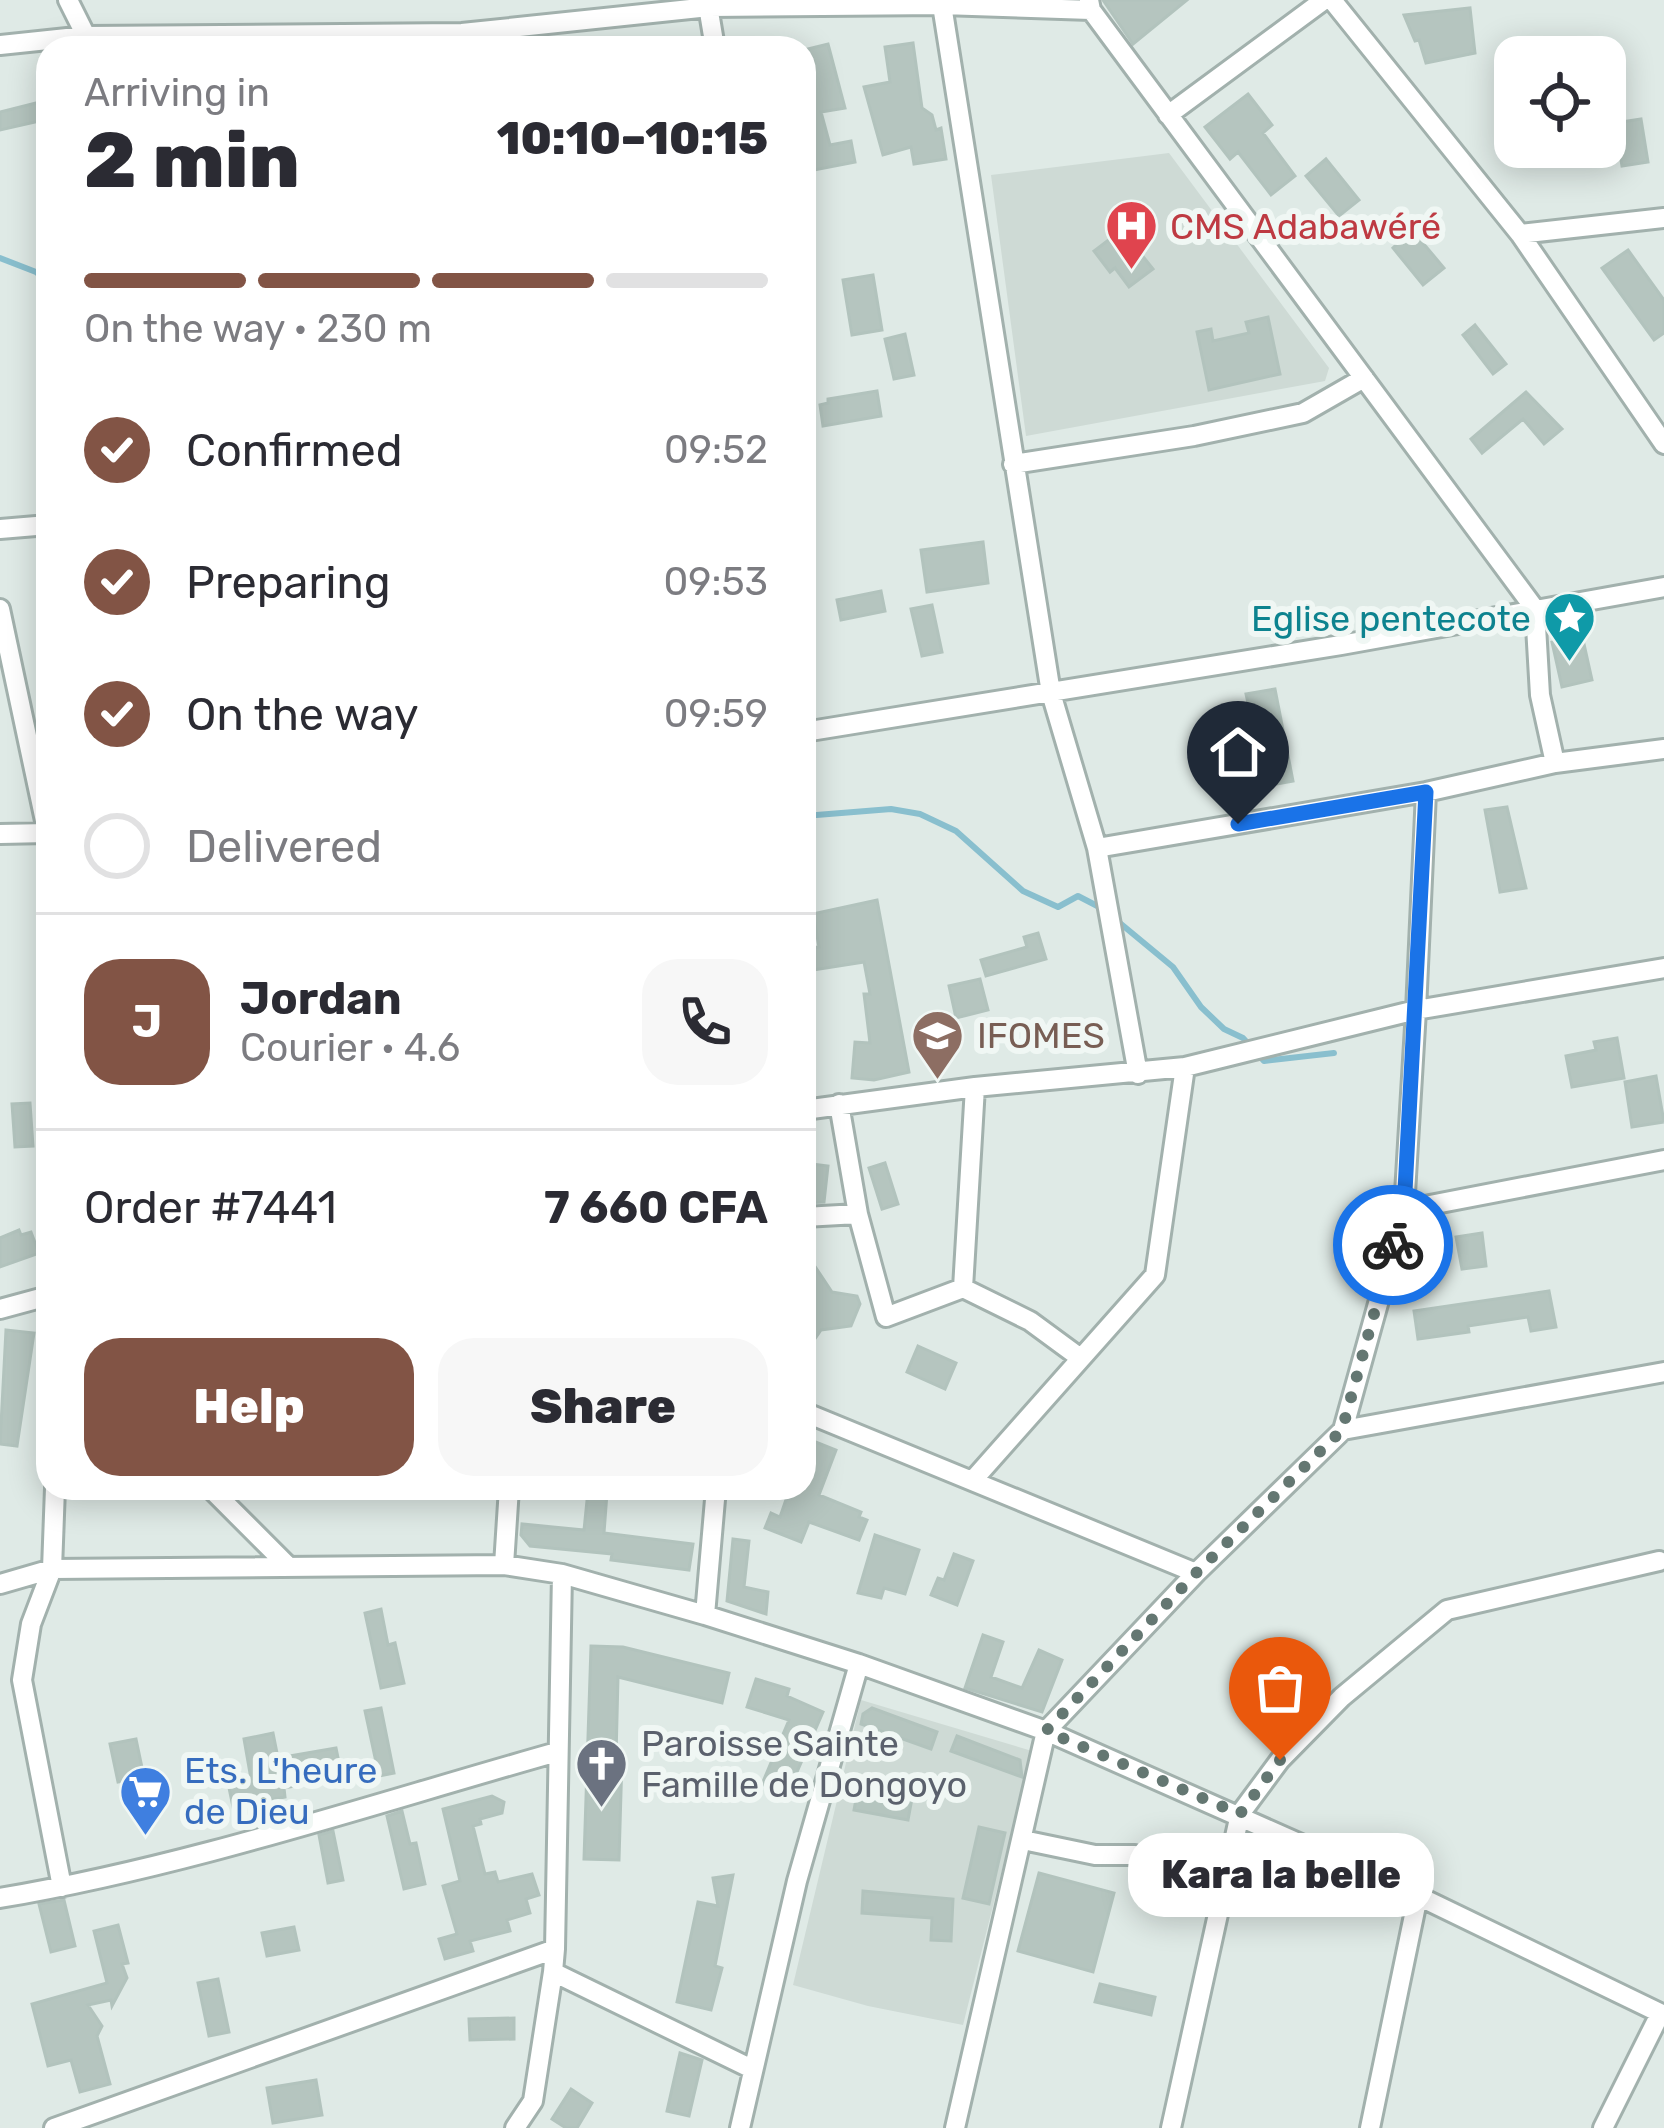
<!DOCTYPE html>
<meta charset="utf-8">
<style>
:root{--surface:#fff;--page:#f7f7f7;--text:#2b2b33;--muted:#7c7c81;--line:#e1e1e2;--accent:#825445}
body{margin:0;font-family:Rubik,sans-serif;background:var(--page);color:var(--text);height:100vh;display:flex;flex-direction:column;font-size:45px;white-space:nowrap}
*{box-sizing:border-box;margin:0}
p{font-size:39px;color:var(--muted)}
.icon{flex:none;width:66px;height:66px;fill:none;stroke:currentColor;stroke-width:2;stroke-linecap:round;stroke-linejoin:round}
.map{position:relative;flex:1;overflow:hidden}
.side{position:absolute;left:36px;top:36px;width:780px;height:1464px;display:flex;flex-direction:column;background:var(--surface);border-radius:36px;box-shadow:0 6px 30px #0003}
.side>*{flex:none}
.buttons{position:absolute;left:1494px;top:36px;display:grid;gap:24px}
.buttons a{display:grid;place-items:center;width:132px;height:132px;border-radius:24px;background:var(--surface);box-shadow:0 6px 30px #0003;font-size:60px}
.pin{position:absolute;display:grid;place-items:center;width:102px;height:102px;color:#fff;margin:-123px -51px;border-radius:50% 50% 50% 0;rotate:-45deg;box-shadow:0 0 12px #0007}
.pin .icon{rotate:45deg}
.courier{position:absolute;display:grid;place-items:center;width:120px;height:120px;margin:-60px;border:9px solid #1a73e8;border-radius:50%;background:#fff;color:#222;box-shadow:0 3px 15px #0007}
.bubble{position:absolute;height:84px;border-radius:36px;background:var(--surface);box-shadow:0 6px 30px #0003;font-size:39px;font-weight:800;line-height:84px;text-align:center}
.summary em{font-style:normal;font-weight:800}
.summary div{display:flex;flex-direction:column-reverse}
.summary{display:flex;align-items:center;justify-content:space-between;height:204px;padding:0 48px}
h1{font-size:78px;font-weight:800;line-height:90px}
.bar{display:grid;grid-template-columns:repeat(4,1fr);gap:18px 12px;align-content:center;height:144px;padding:0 48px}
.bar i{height:15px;border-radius:9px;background:var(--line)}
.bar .active{background:var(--accent)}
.bar p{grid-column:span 4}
.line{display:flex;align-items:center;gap:30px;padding:0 48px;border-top:3px solid var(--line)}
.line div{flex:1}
.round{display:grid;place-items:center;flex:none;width:126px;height:126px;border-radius:36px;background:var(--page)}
ol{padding:0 48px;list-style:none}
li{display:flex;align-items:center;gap:36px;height:132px}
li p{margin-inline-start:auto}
li .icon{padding:12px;border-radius:50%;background:var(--accent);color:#fff;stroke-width:4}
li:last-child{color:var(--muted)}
li i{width:66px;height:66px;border:6px solid var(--line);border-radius:50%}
.cta{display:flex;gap:24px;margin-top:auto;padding:24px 48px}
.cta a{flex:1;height:138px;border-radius:36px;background:var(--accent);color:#fff;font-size:48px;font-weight:800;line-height:138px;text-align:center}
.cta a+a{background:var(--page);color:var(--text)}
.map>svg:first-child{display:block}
</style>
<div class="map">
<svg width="1664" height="2128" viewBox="0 0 1664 2128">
<rect width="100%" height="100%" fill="#dfeae6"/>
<path fill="#cedad5" d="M1169 153 1329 368 1325 381 1026 436 991 175Z
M861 1700 1032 1751 963 2025 868 2006 793 1985Z"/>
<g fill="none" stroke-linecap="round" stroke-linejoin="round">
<path stroke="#89bfce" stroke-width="6" d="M0 258 36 272 48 282
M804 816 891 809 920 814 956 831 1023 891 1058 907 1078 896 1105 910
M1115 919 1173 967 1201 1007 1224 1029 1243 1038 1264 1061 1334 1053"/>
</g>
<path fill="#b5c5bf" stroke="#b2c3bd" stroke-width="3" d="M1103 0H1187L1133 44Z
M1470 8 1475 53 1426 63 1419 40 1415 41 1404 15Z
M913 43 922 108 932 115 936 130 941 128 946 159 914 164 911 147 883 155 864 87 890 82 885 47Z
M828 44 845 108 821 112 830 145 851 141 855 162 814 170 808 134 804 135V50Z
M1248 94 1272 125 1263 133 1295 176 1271 195 1238 152 1230 159 1205 127Z
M48 100V119L0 130V112Z
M1641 119 1648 162 1622 166 1615 123Z
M1326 159 1359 200 1339 216 1306 176Z
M1123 229 1144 252 1141 254 1153 269 1129 287 1115 268 1110 272 1094 251Z
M1412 230 1444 268 1423 285 1393 248Z
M1628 250 1664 300V333L1654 340 1602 268Z
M873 275 882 330 852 335 843 280Z
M1268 317 1280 374 1209 390 1197 332 1211 329 1213 341 1249 333 1246 322Z
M1475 325 1506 364 1493 374 1463 335Z
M905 334 914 375 894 379 885 339Z
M877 391 881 416 823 426 820 405 828 403V399Z
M1526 392 1562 429 1544 444 1523 419 1482 453 1471 439Z
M983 542 988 583 927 592 921 550Z
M881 591 885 611 841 620 837 600Z
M932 605 942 652 922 656 911 609Z
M1582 635 1592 680 1562 687 1552 642Z
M1275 689 1293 781 1266 786 1246 694Z
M1507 807 1526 888 1500 892 1485 810Z
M877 900 909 1072 874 1080 852 1078 855 1042 870 1043 864 994H870L864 962 813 970 810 948 819 947 813 914Z
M1038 933 1046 959 986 976 981 960 1027 947 1024 937Z
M980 979 988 1010 956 1018 949 986Z
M1617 1038 1624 1078 1572 1087 1566 1056 1596 1050 1594 1042Z
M1656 1076 1664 1122 1632 1127 1625 1082Z
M30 1103 33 1146 15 1147 12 1104Z
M804 1163 828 1166 824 1202 804 1203Z
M885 1163 898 1204 882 1209 869 1168Z
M19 1230 21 1235 31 1232 39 1253 0 1267V1238Z
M1482 1233 1486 1266 1462 1269 1456 1237Z
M804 1250 832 1292 857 1296 860 1304 851 1326 821 1330 804 1355Z
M1549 1291 1556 1327 1531 1331 1528 1317 1468 1326 1469 1332 1418 1339 1414 1311Z
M6 1330 34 1333 17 1446 0 1444Z
M918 1346 956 1363 945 1389 907 1372Z
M808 1439 836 1450 819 1495 861 1512 859 1517 867 1520 859 1540 809 1522 801 1542 765 1528 771 1513 780 1517 790 1488H804V1449Z
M588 1491 607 1493 604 1533 693 1544 689 1570 611 1560 612 1554 530 1546 521 1535 522 1524 584 1530Z
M875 1535 919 1550 905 1594 884 1588 881 1598 858 1593Z
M733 1539 749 1541 744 1587 768 1592 766 1614 727 1601Z
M954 1554 973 1561 957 1605 931 1595 938 1578 944 1580Z
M381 1609 388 1645 395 1643 404 1683 381 1688 365 1613Z
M983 1635 1003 1642 991 1677 1022 1688 1039 1650 1062 1660 1042 1712 965 1688Z
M591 1646 623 1647 729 1673 722 1703 618 1677 616 1757 622 1758 619 1860 584 1859Z
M756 1679 789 1689 787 1696 823 1712 787 1795 762 1784 789 1720 747 1707Z
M381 1708 394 1773 379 1776 365 1711Z
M872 1708 937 1732 931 1749 861 1724 863 1714Z
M273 1733 278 1758 336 1748 342 1777 284 1788 285 1797 233 1807 228 1783 251 1779 244 1739Z
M957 1736 1020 1760 1022 1777 951 1751Z
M136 1739 144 1777 118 1782 110 1744Z
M859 1783 913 1793 908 1820 854 1810Z
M492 1796 504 1802 502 1813 480 1819 481 1824 473 1826 485 1874 495 1872 498 1882 532 1874 539 1895 526 1899 530 1913 507 1920 510 1931 470 1941 473 1951 445 1959 439 1939 457 1934 443 1886 460 1881 443 1809Z
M402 1811 410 1844 416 1843 425 1884 404 1889 387 1816Z
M979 1827 1005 1833 989 1904 963 1898Z
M333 1831 343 1880 328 1883 319 1835Z
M1039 1873 1114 1893 1093 1972 1018 1951Z
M733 1875 715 1966 722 1968 711 2010 677 2002 698 1902 718 1906 713 1878Z
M863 1891 953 1899 951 1941 931 1940 932 1918 862 1913Z
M64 1900 75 1946 51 1952 39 1904Z
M118 1925 128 1963 122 1964 127 1978 112 2006 111 2000 88 2005 102 2026 97 2036 110 2084 80 2092 71 2060 48 2066 32 2004 107 1983 94 1931Z
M294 1927 299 1950 267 1956 262 1933Z
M218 1979 229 2032 209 2036 198 1983Z
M1100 1984 1155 1997 1151 2015 1095 2002Z
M514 2018V2039L470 2040 469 2019Z
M680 2053 702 2060 689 2116 667 2111Z
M316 2080 322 2115 273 2123 267 2088Z
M571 2089 592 2103 577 2128H566L552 2119Z"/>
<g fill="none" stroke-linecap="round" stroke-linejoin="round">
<defs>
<path id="minor" d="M68 0 86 36
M707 0 715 48
M1089 0 1091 10 1535 609 1540 695 1555 763
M1332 0 1520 234 1664 444
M942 5 1051 693 1097 848 1138 1074
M0 45 86 36 462 33 709 7 942 5 1091 10
M1168 115 1324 0
M1520 234 1664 218
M1013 464 1194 436 1303 413 1364 378
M0 529 48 525
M0 609 48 835
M804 732 1341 645 1664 587
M1426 792 1416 1010 1664 968
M0 834 48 833
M1097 848 1426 792 1555 763 1664 749
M839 1104 858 1214 886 1317 963 1288 1030 1321 1079 1357
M804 1110 975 1087 1185 1067 1416 1010 1404 1210 1343 1430
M1404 1210 1664 1160
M804 1217 858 1214
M963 1288 975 1087
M0 1309 48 1296
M804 1412 1196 1573
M974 1479 1155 1275 1185 1067
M55 1488 52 1569 31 1624 22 1680 62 1887
M210 1488 287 1565
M504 1565 509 1488
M0 1584 52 1569 504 1565 562 1574 705 1615 859 1664 1046 1731 1418 1896 1664 2015
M705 1615 716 1488
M1023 1840 1095 1855H1135L1187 1873 1206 1870 1232 1850
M0 1898C189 1866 372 1804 557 1752
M555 1949 553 1972 752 2069
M54 2128 555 1949 562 1574
M515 2128 533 2101 553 1972
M740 2128 797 1881 859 1664
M955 2128 1046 1731 1196 1573 1343 1430 1664 1372
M1171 2128 1240 1814 1280 1760 1342 1697 1447 1610 1659 1561
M1370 2128 1418 1896
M1603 2128 1660 2014"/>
</defs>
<use href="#minor" stroke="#a2b1ad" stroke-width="24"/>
<use href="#minor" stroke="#fff" stroke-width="18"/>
</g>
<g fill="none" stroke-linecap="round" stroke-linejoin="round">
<path stroke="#647772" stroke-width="12" stroke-dasharray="0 21.6" d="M1280 1760 1240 1814 1046 1731 1196 1573 1342 1430 1393 1245"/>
<path stroke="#1a73e8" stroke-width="15" d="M1238 824 1426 792 1404 1210 1393 1245"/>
</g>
<defs>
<symbol id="hospital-pin" viewBox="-11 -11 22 30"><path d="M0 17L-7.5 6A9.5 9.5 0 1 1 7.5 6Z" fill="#e0444e" stroke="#f0f7f4"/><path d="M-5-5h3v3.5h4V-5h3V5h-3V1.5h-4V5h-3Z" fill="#fff"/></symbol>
<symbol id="sight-pin" viewBox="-11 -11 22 30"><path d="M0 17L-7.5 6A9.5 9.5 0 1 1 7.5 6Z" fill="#0f9aa8" stroke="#f0f7f4"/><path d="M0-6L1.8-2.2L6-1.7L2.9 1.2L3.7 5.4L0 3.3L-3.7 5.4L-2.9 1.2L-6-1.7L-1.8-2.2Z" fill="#fff"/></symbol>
<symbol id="school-pin" viewBox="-11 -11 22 30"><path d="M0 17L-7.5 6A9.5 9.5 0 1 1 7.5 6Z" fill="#8d6e63" stroke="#f0f7f4"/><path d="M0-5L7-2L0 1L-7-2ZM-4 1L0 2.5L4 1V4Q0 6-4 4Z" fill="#fff"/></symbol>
<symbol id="church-pin" viewBox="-11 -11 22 30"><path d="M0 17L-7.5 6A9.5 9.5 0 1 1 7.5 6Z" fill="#6b7280" stroke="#f0f7f4"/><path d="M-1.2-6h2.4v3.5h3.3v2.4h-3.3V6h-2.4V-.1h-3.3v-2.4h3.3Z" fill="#fff"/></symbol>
<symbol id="supermarket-pin" viewBox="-11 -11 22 30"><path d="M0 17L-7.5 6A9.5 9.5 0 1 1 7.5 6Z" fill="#3f7fe0" stroke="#f0f7f4"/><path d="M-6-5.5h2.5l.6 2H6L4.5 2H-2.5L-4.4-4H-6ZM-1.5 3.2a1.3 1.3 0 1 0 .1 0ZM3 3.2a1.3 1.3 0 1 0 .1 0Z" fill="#fff"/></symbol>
</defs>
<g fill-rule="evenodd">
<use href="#hospital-pin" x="1102" y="196" width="59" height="81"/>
<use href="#sight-pin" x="1540" y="588" width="59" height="81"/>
<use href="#school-pin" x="908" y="1006" width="59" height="81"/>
<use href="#church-pin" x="572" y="1734" width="59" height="81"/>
<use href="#supermarket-pin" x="116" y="1762" width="59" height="81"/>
</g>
<g text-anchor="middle" stroke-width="12" stroke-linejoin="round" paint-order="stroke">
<g font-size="36" fill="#be3a42" stroke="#f0f7f4" text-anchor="start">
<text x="1170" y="239">CMS Adabawéré</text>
</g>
<g font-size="36" fill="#0d838f" stroke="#f0f7f4" text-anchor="end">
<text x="1531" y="631">Eglise pentecote</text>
</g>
<g font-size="36" fill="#785e54" stroke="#f0f7f4" text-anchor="start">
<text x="977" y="1048">IFOMES</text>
</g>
<g font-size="36" fill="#5b616d" stroke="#f0f7f4" text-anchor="start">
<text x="641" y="1756">Paroisse Sainte<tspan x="641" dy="41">Famille de Dongoyo</tspan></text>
</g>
<g font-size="36" fill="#366cbe" stroke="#f0f7f4" text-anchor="start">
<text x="184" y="1783">Ets. L'heure<tspan x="184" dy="41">de Dieu</tspan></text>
</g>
</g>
</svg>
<div class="buttons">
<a><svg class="icon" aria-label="locate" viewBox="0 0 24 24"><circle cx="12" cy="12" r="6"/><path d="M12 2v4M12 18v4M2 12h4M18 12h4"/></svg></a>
</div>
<div class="pin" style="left:1280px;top:1760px;background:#ea580c"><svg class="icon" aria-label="bag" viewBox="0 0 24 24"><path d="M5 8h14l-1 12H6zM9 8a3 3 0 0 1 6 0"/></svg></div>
<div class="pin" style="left:1238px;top:824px;background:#1f2937"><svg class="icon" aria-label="home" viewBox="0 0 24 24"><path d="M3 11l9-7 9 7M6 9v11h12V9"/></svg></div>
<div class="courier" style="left:1393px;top:1245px"><svg class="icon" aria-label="bike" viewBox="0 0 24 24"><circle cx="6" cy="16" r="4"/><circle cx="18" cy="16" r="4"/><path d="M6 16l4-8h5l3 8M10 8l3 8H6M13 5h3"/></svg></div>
<div class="bubble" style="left:1128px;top:1833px;width:306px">Kara la belle</div>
<section class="side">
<div class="summary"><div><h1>2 min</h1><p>Arriving in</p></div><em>10:10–10:15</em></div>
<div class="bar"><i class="active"></i><i class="active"></i><i class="active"></i><i></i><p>On the way · 230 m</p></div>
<ol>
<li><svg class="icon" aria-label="check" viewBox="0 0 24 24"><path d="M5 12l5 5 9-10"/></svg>Confirmed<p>09:52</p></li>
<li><svg class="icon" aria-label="check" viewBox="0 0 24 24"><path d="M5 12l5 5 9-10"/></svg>Preparing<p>09:53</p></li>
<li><svg class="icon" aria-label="check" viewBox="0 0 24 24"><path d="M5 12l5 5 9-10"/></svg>On the way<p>09:59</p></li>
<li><i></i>Delivered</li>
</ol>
<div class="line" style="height:216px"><b class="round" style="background:var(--accent);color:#fff">J</b><div><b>Jordan</b><p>Courier · 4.6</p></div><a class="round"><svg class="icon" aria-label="phone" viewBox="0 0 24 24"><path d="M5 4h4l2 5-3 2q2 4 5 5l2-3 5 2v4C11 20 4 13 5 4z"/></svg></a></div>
<div class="line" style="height:156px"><div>Order #7441</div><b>7 660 CFA</b></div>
<div class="cta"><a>Help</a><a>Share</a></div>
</section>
</div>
